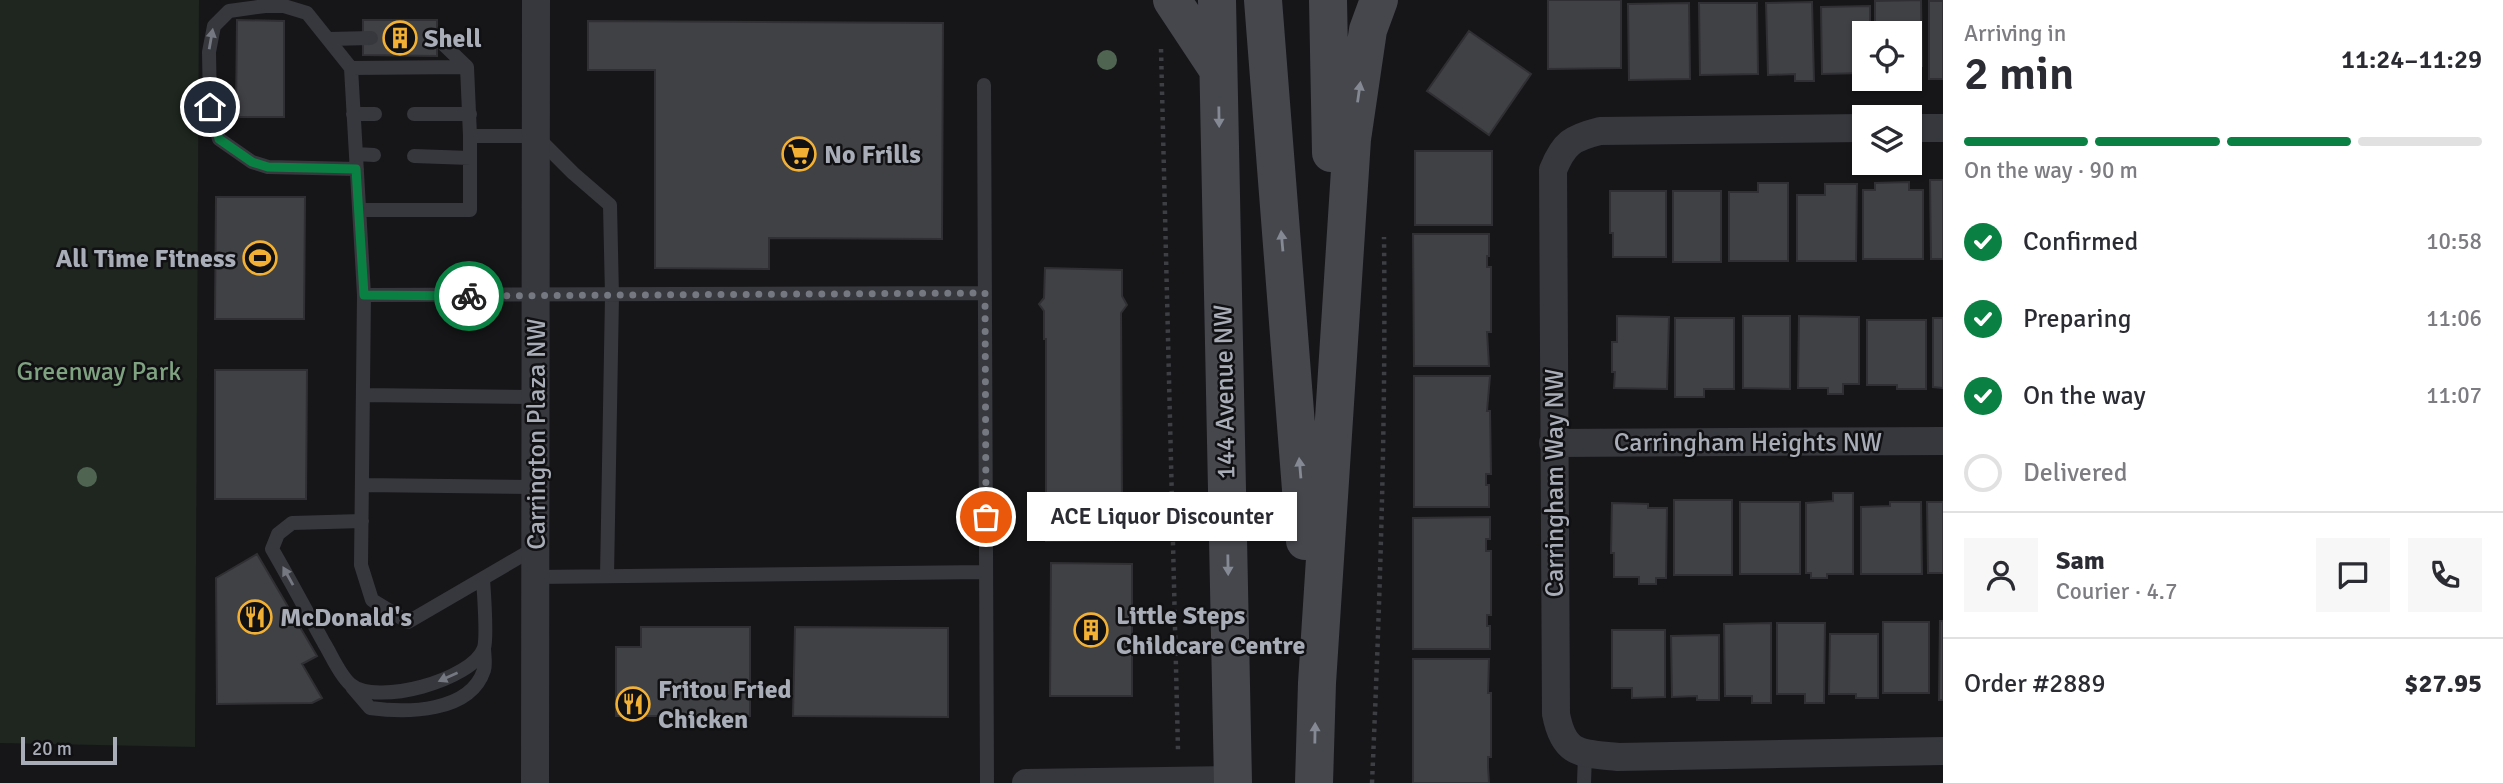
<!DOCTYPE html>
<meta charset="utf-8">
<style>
:root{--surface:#fff;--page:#f7f7f7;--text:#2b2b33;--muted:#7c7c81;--line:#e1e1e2;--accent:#0b8043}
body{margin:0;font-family:Signika,sans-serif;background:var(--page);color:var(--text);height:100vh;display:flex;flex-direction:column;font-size:26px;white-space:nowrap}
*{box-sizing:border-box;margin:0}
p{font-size:23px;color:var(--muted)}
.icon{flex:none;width:38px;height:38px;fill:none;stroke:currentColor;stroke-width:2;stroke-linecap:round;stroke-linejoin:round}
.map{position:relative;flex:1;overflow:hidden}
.drawer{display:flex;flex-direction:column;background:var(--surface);width:560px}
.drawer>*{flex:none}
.controls{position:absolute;left:1852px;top:21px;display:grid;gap:14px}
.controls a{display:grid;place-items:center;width:70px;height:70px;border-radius:0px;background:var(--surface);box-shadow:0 2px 5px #0004;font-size:35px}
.scale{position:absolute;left:21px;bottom:18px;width:96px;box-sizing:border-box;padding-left:7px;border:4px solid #a8adb8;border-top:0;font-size:19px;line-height:24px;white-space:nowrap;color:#a8adb8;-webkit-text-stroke:5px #111113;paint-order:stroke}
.pin{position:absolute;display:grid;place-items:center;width:60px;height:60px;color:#fff;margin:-30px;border:4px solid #fff;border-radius:50%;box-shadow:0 2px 7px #0007}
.courier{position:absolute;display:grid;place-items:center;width:70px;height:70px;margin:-35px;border:5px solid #0b8043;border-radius:50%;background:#fff;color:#222;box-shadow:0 2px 9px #0007}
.bubble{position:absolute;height:49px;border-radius:0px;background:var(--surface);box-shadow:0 2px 5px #0004;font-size:23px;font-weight:600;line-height:49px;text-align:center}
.headline em{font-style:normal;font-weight:600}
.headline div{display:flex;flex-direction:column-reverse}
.headline{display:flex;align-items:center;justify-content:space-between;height:119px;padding:0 21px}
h1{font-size:46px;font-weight:600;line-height:52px}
.bar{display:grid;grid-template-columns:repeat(4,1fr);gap:10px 7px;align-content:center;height:84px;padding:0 21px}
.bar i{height:9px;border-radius:5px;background:var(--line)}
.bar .on{background:var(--accent)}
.bar p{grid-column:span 4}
.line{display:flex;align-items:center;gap:18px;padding:0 21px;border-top:2px solid var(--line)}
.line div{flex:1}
.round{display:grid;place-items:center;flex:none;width:74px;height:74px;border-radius:0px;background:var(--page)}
ol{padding:0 21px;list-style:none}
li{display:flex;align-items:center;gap:21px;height:77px}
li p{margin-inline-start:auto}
li .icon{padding:7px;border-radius:50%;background:var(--accent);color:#fff;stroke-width:4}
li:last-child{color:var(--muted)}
li i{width:38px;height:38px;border:4px solid var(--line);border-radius:50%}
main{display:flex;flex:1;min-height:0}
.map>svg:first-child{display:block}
</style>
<main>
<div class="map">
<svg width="1943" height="783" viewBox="0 0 1943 783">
<rect width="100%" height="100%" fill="#161618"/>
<path fill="#1e261f" d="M0 0H199L195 747 0 743Z"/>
<path fill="#404145" stroke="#303034" stroke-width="2" d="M1548 0H1621V68L1548 69Z
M1921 0 1922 66H1909V33H1875V1Z
M1929 1H1943V79H1929Z
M1812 2 1814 81H1795V74L1768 75 1766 3Z
M1689 3 1690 79 1629 80 1628 4Z
M1699 3H1757L1758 74 1700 75Z
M1870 6V33H1864V73L1822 74 1821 7Z
M237 20 284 21V117H236Z
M363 20H437V56L363 55Z
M588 21 943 23 942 239 769 238V269L655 268V70H588Z
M1469 31 1531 74 1489 135 1427 91Z
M1415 151H1492V225H1415Z
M1930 180H1943V259H1931Z
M1909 182V190H1923V259H1863V190H1875V183Z
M1758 183H1788V261H1729V192H1758Z
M1825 184H1857L1856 261H1797V195H1825Z
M1610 191H1666V257H1613V233H1610Z
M1673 191H1721V262H1673Z
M216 197H305L304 319H215Z
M1413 234H1489V256H1487V267H1491V332H1487L1489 366H1414Z
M1045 268 1122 270V296L1127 305 1121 313 1122 503H1131V525H1122V540L1046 541V339H1044V311L1039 304 1044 298Z
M1617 316 1669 317 1667 389 1614 388 1615 372H1612V342H1617Z
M1743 316H1790V389L1743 388Z
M1799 316 1859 317V384H1843V394H1828V388H1798Z
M1675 318H1734V389H1704V397H1675Z
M1933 318H1943V388L1933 387Z
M1867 320H1926V389H1897V385H1867Z
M215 370H307L306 499H215Z
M1414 376H1490L1487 411H1490L1491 474H1486V485H1489V507H1414Z
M1833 493H1853V574H1827V578H1811V573H1806V503L1833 501Z
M1674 500H1732V575H1674Z
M1740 502H1800V574H1740Z
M1890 502H1921L1922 574H1861V507L1890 506Z
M1927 502H1943V573H1928Z
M1612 503 1648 504V508H1667L1666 578H1656V584H1639V577H1614V553H1611Z
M1490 517V539H1486V551H1491V615H1487V626H1490V649H1413V518Z
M257 554 317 656 302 664 322 698 312 703 217 704 216 578Z
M1051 563 1132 564V696H1050Z
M1940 621H1943V700H1939Z
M1883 622H1929V693H1883Z
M1771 623V703H1752V696H1725L1724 624Z
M1777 623H1825L1824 703H1805V694H1777Z
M641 627H750V716H616V647H641Z
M795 627 948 628V717L793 716Z
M1612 630H1665V697L1632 698V688H1612Z
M1830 634H1878V698H1856V694H1829Z
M1719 635V700H1697V696L1672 697 1671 636Z
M1413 659H1489L1488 693H1491V757H1488V767L1489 783H1413Z"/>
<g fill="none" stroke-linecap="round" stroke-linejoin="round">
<path stroke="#3d3f44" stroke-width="4.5" stroke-dasharray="3.5 5" stroke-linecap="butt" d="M1161 49 1178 750
M1372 783C1380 601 1386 419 1384 237"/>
<path stroke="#37383d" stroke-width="14" d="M329 39 371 38
M440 41 467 67
M351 68 467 67 470 136
M984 85 987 783
M353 114H375
M414 114H470
M356 154 374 155
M414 156 470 158
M357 169 268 167 252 162 219 139 210 107 209 52 214 26 229 11 265 6H284L307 13 351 68 364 295
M359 210H470V136H536L573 173 610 205 612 296 607 576
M363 395 535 397
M362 485 535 487
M362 521 292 523 278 534 272 549C290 580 307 612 324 643 332 656 339 674 350 684 375 707 473 680 484 648 487 638 484 593 483 579
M535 548 408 622 372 600 361 565 364 295 985 293
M535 577 986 572
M352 687 370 708C406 713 470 713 484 670 486 664 484 654 484 648
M1584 783 1585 754"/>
<path stroke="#37383d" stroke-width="28" d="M1864 128 1600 131C1572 138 1564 143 1553 170L1556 714C1564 756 1581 753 1618 757L1943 751
M1909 128H1943
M1553 443 1943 441
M535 783 536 0
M1026 783 1233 780"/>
<path stroke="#45474d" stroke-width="38" d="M1172 0 1217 68
M1217 0 1233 783
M1263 0 1305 541
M1328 0 1331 153
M1314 783 1317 683 1352 139 1368 30 1379 0"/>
</g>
<g fill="#506452">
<circle cx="1107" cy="60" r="10"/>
<circle cx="87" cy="477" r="10"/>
</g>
<defs><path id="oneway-solid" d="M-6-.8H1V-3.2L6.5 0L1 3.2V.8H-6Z" transform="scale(1.75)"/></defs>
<g fill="#757881">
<use href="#oneway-solid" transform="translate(211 39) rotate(-80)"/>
<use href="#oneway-solid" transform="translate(288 576) rotate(-119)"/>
<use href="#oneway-solid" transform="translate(448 677) rotate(156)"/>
</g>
<g fill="#858993">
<use href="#oneway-solid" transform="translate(1359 92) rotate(-82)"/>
<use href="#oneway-solid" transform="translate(1219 117) rotate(89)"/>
<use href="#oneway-solid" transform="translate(1282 241) rotate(-95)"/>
<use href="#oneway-solid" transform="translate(1300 468) rotate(-95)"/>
<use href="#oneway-solid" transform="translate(1228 565) rotate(89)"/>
<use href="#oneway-solid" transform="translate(1315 733) rotate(-89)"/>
</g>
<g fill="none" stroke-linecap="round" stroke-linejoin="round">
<path stroke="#757880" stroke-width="7" stroke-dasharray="0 12.6" d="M469 296 985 293 986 517"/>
<path stroke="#0b8043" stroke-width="9" d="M210 107 219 139 252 162 268 167 356 169 364 295 469 296"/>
</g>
<defs>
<symbol id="building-ring" viewBox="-11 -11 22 22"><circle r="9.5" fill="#111113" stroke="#f2b134" stroke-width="1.5"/><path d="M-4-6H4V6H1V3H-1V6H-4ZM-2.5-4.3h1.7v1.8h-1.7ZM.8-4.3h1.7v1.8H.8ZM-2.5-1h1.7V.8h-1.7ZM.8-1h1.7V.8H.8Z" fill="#f2b134"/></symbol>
<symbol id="supermarket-ring" viewBox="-11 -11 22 22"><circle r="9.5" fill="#111113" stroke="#f2b134" stroke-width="1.5"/><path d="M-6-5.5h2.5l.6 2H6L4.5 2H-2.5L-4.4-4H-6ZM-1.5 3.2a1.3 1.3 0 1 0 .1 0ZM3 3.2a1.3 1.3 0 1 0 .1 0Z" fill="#f2b134"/></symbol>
<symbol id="stadium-ring" viewBox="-11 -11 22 22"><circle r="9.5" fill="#111113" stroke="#f2b134" stroke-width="1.5"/><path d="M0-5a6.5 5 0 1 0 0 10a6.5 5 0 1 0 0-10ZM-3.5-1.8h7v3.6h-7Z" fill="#f2b134"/></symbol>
<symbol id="restaurant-ring" viewBox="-11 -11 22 22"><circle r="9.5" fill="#111113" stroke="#f2b134" stroke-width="1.5"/><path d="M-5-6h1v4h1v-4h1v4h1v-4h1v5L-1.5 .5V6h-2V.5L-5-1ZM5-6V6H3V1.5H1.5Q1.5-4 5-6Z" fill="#f2b134"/></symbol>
</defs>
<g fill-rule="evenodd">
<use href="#building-ring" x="381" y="19" width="38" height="38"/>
<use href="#supermarket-ring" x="780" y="135" width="38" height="38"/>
<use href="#stadium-ring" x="241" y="239" width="38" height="38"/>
<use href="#restaurant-ring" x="236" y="598" width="38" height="38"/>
<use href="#building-ring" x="1072" y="611" width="38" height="38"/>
<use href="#restaurant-ring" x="614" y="685" width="38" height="38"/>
</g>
<g text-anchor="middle" stroke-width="5" stroke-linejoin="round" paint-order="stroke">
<g font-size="26" font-weight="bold" fill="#a8adb8" stroke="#111113" text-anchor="start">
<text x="424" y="47">Shell</text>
<text x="824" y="163">No Frills</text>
<text x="236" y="267" text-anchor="end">All Time Fitness</text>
<text x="1116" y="624">Little Steps<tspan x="1116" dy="30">Childcare Centre</tspan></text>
<text x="280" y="626">McDonald's</text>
<text x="658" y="698">Fritou Fried<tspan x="658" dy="30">Chicken</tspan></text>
</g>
<g font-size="26" fill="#7fa381" stroke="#111113">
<text x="99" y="380">Greenway Park</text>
</g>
<g font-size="26" fill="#a8adb8" stroke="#111113">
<text transform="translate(1224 392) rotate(-91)" y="9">144 Avenue NW</text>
<text transform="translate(536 434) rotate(-90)" y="9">Carrington Plaza NW</text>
<text x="1748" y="451">Carringham Heights NW</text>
<text transform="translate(1554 483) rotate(-90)" y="9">Carringham Way NW</text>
</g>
</g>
</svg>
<div class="controls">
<a><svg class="icon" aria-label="locate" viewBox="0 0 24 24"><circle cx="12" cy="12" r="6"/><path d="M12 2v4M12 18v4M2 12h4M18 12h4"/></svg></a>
<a><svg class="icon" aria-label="layers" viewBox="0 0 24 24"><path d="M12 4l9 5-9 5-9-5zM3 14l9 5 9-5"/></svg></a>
</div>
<div class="scale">20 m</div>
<div class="pin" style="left:986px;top:517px;background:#ea580c"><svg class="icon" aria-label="bag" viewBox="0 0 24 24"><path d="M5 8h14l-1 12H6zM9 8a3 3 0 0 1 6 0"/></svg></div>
<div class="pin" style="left:210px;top:107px;background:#1f2937"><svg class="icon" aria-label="home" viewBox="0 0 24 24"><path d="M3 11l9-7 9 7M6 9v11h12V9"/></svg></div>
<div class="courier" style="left:469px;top:296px"><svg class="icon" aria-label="bike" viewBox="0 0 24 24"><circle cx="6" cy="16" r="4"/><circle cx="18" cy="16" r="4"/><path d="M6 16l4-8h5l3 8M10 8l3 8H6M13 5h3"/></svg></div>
<div class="bubble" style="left:1027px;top:492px;width:270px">ACE Liquor Discounter</div>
</div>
<section class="drawer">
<div class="headline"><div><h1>2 min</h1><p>Arriving in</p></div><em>11:24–11:29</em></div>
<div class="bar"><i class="on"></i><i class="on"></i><i class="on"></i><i></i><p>On the way · 90 m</p></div>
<ol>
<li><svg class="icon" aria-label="check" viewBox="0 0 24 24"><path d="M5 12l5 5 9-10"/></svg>Confirmed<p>10:58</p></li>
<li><svg class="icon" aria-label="check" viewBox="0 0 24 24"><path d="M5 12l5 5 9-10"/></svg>Preparing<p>11:06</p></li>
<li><svg class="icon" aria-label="check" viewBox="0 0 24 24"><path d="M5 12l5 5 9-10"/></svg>On the way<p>11:07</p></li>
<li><i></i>Delivered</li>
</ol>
<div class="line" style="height:126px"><a class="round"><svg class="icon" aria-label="person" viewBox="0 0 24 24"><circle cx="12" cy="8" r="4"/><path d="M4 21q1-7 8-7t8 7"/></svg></a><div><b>Sam</b><p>Courier · 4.7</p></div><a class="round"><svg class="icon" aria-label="chat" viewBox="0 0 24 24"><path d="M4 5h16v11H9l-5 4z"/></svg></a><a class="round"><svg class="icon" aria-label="phone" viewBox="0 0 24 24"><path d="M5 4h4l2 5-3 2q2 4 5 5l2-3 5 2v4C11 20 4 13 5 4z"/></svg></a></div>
<div class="line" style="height:91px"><div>Order #2889</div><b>$27.95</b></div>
</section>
</main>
